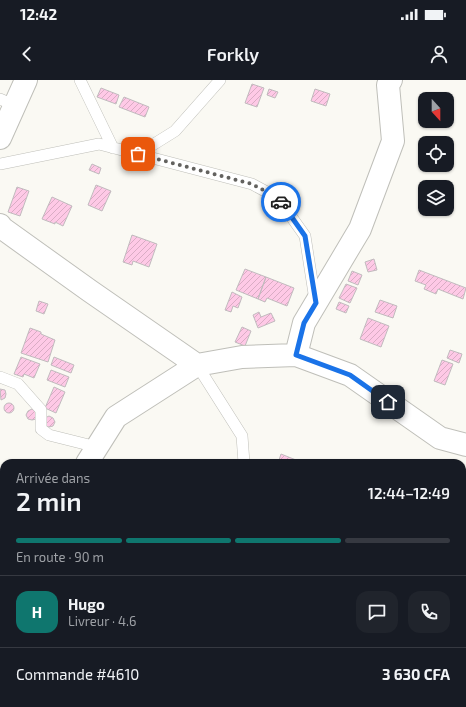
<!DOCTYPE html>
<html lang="fr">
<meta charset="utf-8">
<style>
:root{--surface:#171b24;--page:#20242c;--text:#f1f3f6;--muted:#9ea1a6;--line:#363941;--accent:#0f766e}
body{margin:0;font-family:"Exo 2",sans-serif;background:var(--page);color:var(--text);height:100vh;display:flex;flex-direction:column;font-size:15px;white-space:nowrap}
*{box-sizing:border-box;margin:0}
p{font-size:13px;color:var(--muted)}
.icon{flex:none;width:22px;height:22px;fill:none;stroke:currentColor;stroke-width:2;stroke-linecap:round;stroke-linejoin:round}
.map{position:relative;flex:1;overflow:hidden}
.drawer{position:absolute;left:0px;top:379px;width:466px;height:248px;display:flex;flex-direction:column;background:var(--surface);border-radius:12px 12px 0 0;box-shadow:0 1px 3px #0004}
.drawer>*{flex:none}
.needle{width:26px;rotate:159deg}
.tools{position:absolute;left:418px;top:12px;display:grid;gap:8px}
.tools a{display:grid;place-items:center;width:36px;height:36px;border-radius:8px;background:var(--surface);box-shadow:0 1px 3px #0004;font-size:20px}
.pin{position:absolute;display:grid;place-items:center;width:34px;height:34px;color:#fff;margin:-17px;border-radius:8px;box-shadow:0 2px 6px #0006}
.courier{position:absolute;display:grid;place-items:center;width:40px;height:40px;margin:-20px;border:3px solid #1a73e8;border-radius:50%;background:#fff;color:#222;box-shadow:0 1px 5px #0007}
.head em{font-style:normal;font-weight:600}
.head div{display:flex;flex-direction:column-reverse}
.head{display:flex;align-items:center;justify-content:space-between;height:68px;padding:0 16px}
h1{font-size:26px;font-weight:600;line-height:30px}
.bar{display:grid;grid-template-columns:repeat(4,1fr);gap:6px 4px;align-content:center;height:48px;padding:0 16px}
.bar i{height:5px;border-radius:3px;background:var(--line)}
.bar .active{background:var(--accent)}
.bar p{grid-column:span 4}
.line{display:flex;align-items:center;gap:10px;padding:0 16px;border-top:1px solid var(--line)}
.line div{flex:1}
.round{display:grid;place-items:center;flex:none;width:42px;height:42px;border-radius:12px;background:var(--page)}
.status{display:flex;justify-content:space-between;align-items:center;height:28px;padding:0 20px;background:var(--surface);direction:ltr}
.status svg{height:11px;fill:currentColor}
header{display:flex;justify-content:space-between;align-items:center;height:52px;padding:0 16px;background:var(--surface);font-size:18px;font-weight:600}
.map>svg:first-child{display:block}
</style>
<div class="status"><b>12:42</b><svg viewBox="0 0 49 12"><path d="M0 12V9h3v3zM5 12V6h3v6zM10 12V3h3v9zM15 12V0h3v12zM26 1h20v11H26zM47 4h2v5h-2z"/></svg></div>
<header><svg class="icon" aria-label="back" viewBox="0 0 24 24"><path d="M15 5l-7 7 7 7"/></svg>Forkly<svg class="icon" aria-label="person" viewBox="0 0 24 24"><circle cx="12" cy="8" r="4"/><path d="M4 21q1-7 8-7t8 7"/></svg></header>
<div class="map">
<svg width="466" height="627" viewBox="0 0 466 627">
<defs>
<pattern id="building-hatch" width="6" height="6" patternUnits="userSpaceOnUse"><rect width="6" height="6" fill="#fec9e6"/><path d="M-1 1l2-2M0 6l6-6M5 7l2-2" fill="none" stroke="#d9acc4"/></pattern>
</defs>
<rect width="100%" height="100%" fill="#faf9f3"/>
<path fill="url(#building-hatch)" stroke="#c1bbbe" d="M252 4 264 8 257 27 245 23Z
M101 8 119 15 116 24 97 17Z
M269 9 278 12 275 18 267 15Z
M315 9 330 14 326 26 311 21Z
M124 17 149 27 145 37 119 27Z
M92 84 101 88 99 94 89 90Z
M96 105 111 111 102 131 88 125Z
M17 107 29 111 20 136 8 132Z
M52 117 72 126 63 146 55 142V144L42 139Z
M132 155 157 164 149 187 133 181 132 185 123 182Z
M374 179 377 190 368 192 365 182Z
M245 189 266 197 258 219 236 210Z
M419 190 466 208 463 219 438 209 436 214 424 209 426 205 415 201Z
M352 191 362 195 358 205 348 201Z
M266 197 294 208 287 226 267 218 265 222 258 219Z
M346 204 357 208 350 223 339 218Z
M232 212 242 217 238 228 233 226 231 232 225 230Z
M380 220 397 226 393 238 375 232Z
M39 221 48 224 44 234 36 231Z
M339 222 349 226 346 233 336 229Z
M259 232 261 237 271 233 275 241 258 248 253 235Z
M368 238 389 246 381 267 360 259Z
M242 247 251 251 245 266 235 262Z
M30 248 41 252V254L55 260 48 282 21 273Z
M450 270 462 274 459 283 447 278Z
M21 277 40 284 34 298 24 294 23 297 14 294Z
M54 277 74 285 71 293 51 285Z
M442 280 453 284 445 305 434 301Z
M51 290 69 297 65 307 47 300Z
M54 307 65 312 56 333 45 328Z
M0 309 5 310 6 314 5 318 1 320Z
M4 328a5 5 0 1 1 10 0a5 5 0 1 1-10 0Z
M32 329 36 331V339L32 340 28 339 26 335 28 331Z
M49 336 53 338 55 342 53 346 49 347 45 346V338Z
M281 374 301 382V383H278Z"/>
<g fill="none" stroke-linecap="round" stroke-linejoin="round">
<defs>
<path id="service" d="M80 0 113 68
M0 19 14 25
M138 74 175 51 220 0
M0 84 99 64 252 104 278 118 305 156 315 220
M197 285 242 356 244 383
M0 297 18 304 41 330V349L49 355 97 367
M462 563 466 565
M7 627 14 623"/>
<path id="minor" d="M0 58 26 0
M0 145 2 148 90 211 197 285
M296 275 304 243 360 149 393 61 388 5 391 0
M87 383 116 337 197 285 242 277 296 275 350 295 440 358 466 365
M0 516 4 511"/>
</defs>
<use href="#service" stroke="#bfbfb9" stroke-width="12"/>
<use href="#minor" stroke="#bfbfb9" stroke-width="24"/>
<use href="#service" stroke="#fff" stroke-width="11"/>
<use href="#minor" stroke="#fff" stroke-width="22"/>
</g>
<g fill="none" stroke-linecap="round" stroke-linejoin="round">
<path stroke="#63625f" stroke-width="4" stroke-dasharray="0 7.2" d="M138 74 252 104 278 118 281 122"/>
<path stroke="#1a73e8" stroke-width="5" d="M281 122 305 156 316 223 304 243 296 275 350 295 388 322"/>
</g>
</svg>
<div class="tools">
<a><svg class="needle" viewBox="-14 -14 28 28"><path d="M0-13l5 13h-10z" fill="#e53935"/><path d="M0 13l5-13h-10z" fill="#9ea1a6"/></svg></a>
<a><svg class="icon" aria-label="locate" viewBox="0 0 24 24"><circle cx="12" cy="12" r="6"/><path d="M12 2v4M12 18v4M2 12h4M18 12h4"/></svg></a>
<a><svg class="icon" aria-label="layers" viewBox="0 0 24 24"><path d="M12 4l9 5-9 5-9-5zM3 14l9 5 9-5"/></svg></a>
</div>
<div class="pin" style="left:138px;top:74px;background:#ea580c"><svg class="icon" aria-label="bag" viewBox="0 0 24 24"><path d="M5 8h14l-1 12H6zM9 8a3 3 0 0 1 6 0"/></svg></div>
<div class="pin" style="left:388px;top:322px;background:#1f2937"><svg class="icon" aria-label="home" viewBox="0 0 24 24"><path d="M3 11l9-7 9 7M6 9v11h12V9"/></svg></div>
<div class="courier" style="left:281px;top:122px"><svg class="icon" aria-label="car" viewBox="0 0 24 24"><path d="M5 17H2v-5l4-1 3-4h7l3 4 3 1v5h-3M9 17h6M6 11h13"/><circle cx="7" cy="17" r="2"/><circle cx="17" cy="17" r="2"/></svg></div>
<section class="drawer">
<div class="head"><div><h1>2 min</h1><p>Arrivée dans</p></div><em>12:44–12:49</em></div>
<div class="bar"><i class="active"></i><i class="active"></i><i class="active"></i><i></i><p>En route · 90 m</p></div>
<div class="line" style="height:72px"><b class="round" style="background:var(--accent);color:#fff">H</b><div><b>Hugo</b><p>Livreur · 4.6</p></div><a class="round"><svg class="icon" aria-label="chat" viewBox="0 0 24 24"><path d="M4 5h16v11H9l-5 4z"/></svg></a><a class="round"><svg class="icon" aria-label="phone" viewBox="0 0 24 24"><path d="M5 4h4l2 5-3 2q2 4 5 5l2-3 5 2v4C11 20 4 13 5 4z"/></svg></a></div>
<div class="line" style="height:52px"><div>Commande #4610</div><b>3 630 CFA</b></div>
</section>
</div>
